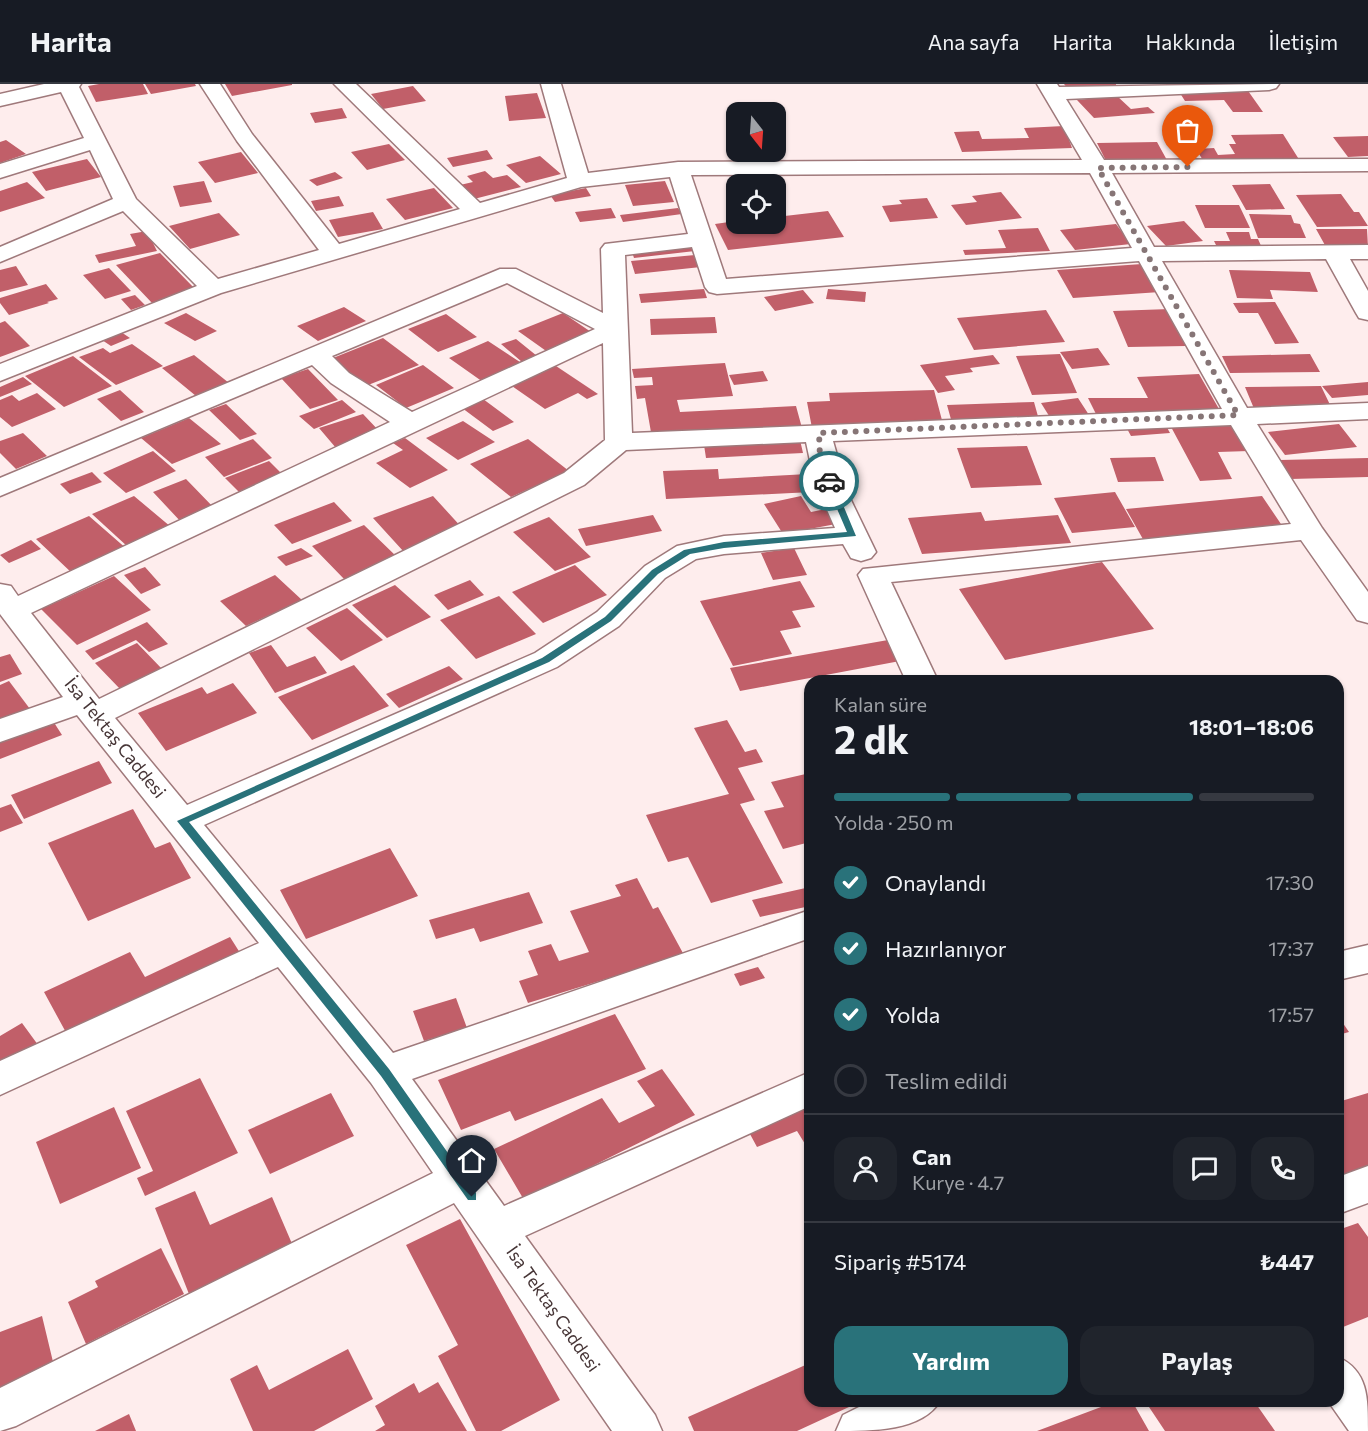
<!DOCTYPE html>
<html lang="tr">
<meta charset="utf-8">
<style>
:root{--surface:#171b24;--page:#20242c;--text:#f1f3f6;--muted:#9ea1a6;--line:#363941;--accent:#29727a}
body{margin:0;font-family:Commissioner,sans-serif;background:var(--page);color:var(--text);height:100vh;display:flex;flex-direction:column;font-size:22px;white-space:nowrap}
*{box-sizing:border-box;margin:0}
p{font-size:20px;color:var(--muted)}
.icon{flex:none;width:33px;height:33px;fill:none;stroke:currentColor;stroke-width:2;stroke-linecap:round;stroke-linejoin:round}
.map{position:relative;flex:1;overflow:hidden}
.panel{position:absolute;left:804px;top:591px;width:540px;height:732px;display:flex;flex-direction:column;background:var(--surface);border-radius:18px;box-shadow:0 2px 4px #0004}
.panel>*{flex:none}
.needle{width:39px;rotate:163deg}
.fabs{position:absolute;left:726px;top:18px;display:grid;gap:12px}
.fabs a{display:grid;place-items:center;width:60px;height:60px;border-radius:12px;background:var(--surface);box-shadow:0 2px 4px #0004;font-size:30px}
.pin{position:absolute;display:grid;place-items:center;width:51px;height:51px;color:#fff;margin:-62px -26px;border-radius:50% 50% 50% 0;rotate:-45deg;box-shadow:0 0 6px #0007}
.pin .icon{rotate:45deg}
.courier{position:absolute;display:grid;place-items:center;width:60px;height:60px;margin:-30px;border:4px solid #29727a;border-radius:50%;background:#fff;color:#222;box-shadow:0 2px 8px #0007}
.head em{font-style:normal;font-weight:700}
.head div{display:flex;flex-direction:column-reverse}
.head{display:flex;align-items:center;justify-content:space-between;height:102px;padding:0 30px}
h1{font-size:39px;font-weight:700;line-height:45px}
.bar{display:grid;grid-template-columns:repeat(4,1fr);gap:9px 6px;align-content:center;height:72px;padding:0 30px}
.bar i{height:8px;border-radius:4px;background:var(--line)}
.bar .current{background:var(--accent)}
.bar p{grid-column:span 4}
.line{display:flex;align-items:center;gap:15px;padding:0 30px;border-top:2px solid var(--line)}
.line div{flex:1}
.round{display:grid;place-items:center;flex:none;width:63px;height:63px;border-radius:18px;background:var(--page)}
ol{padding:0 30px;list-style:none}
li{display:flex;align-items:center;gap:18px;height:66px}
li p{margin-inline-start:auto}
li .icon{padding:6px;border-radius:50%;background:var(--accent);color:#fff;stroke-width:4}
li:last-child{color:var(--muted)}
li i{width:33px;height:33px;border:3px solid var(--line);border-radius:50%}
.button{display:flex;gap:12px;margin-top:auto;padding:12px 30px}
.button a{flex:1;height:69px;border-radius:18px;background:var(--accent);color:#fff;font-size:24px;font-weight:700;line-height:69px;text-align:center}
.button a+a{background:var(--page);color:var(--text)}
header{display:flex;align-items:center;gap:36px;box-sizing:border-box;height:84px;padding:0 30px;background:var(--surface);border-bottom:2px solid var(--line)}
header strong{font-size:28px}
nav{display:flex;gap:33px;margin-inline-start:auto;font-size:21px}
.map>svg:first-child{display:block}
</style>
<header>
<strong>Harita</strong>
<nav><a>Ana sayfa</a><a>Harita</a><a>Hakkında</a><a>İletişim</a></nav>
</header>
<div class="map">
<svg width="1368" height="1347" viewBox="0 0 1368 1347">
<rect width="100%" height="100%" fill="#feeded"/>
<path fill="#c15f69" d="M99 0H143L148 10 96 18 88 2Z
M145 0H195L196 2 151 10Z
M225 0H292V1L232 12Z
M1064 0H1116V2L1069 6Z
M413 2 426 17 383 25 371 10Z
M1246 4 1263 28H1233L1224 16 1185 17 1178 6Z
M537 9 546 34 509 37 505 12Z
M1117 12 1131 25 1148 23 1155 29 1094 34 1077 16Z
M342 24 347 34 315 39 310 29Z
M1064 42 1072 64 962 68 954 48 979 47 982 55 1029 54 1024 44Z
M1283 50 1300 77 1204 78 1196 65 1214 64 1218 71 1235 70 1229 60H1236L1231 51Z
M1368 52V72L1348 73 1333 53Z
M6 56 26 70 0 79V58Z
M1157 58 1168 78 1107 79 1097 59Z
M389 60 405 76 367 86 351 68Z
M487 66 493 75 453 83 447 74Z
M241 68 258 89 215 99 198 78Z
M540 72 561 90 526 99 506 81Z
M87 75 101 93 46 107 32 88Z
M485 87 493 94 507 91 521 103 474 115 460 101 473 98 467 92Z
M335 88 343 94 317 102 309 96Z
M204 97 212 118 180 123 173 102Z
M665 97 674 118 633 122 625 101Z
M27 98 45 114 0 128V107Z
M1270 100 1285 125 1246 126 1232 101Z
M434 104 453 124 405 136 386 115Z
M586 104 591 112 555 118 550 111Z
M1001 108 1022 134 966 141 951 121 977 118 972 112Z
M1341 110 1354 128H1359L1368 142 1317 143 1296 111Z
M339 112 344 122 316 127 311 117Z
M927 114 938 134 890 138 882 122 902 120 899 116Z
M1195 121H1239L1250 144H1205Z
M611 124 616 134 580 138 575 128Z
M678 124 682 130 623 138 620 131Z
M828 127 844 153 728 166 715 140 736 137V140H776V133Z
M373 128 383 145 338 153 329 136Z
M219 129 240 151 190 165 169 142Z
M1249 130 1291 131 1294 139 1300 140 1306 154H1258Z
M1184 137 1203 157 1166 162 1147 142Z
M1116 140 1131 160 1075 166 1060 146Z
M1038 144 1050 167 965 171 963 166 1006 164 998 146Z
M1316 145H1367L1368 163H1326Z
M147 147 157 167 99 179 95 171 136 162 130 150Z
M1226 148H1249L1251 155H1258L1262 164 1217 163 1214 157H1230Z
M692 161 695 167 634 174 632 168Z
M160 169 196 206 152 219 116 181Z
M695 171 701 183 635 190 631 177Z
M1142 180 1160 208 1073 214 1057 186Z
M16 182 28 201 0 208V186Z
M109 184 131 207 105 215 83 191Z
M1229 186 1310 188 1318 208 1270 206 1273 215 1237 214Z
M46 200 58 215 47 218 49 219 9 231 0 219V214Z
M704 205 707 214 641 219 639 210Z
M828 205 866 208 865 218 826 215Z
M803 206 814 219 775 227 764 213Z
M135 211 145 221 131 226 121 215Z
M1275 218 1299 259 1275 260 1258 229H1239L1233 219Z
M344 223 366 237 318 257 297 242Z
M1170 225 1186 262 1128 263 1113 227Z
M1046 226 1065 258 974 266 957 234Z
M186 229 217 247 195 257 164 239Z
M563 229 594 250 549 269 518 247Z
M446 230 477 253 438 268 408 245Z
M715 233 717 249 651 251 650 235Z
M5 237 30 262 0 273V239Z
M121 248 130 254 111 262 102 256Z
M383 254 419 281 363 303 328 276Z
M516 255 537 272 522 278 501 260Z
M488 257 523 280 483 298 449 274Z
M132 260 163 282 116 301 79 273 103 264 110 269Z
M1098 264 1110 281 1072 285 1060 268Z
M1060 270 1077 309 1032 311 1016 272Z
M1310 270 1320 288 1230 289 1222 272Z
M194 271 229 299 196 312 162 284Z
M993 271 1000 280 970 284 973 288 945 292 955 306 938 309 920 281Z
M73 272 112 302 64 323 25 292Z
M725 279 733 312 677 316 680 328 796 322 802 344 652 354 645 314 637 315 635 302 653 301 652 293 634 294 632 285Z
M553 280 598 310 587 315 578 309 545 325 509 300Z
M423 281 454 304 406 324 376 301Z
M308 285 338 316 310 325 281 294Z
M763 287 768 297 734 301 729 291Z
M1199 290 1219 325 1097 332 1088 314H1148L1137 293Z
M23 293 32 300 0 313V303Z
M1368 298V311L1332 314 1322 302Z
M1321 302 1333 327H1255L1245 303Z
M120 306 144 328 121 337 97 315Z
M934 306 943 340 812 344 807 318 830 317 829 309Z
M37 309 56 325 12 343 0 333V316L12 311 19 317Z
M479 312 514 338 493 347 458 321Z
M1078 314 1089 331 1051 335 1041 319Z
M342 316 356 328 314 345 299 332Z
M1034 318 1039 336 952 339 947 321Z
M226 320 257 350 240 356 209 326Z
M363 330 381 349 336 364 319 344Z
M189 334 221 360 172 380 141 354Z
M463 337 495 358 458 376 426 354Z
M1164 338 1170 349 1131 352 1125 341Z
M1232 338 1249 367 1218 368 1232 395 1200 397 1170 341Z
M1339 340 1357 363 1285 371 1268 348Z
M23 349 47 372 16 385 0 369V357Z
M405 354 448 386 410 404 376 379 403 366 393 359Z
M253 355 272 374 224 393 205 373Z
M528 355 569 387 511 413 470 380Z
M800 356 803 369 706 374 704 361Z
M1027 362 1042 401 971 404 957 364Z
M153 367 176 387 126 409 103 389Z
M1155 373 1164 397 1118 398 1110 374Z
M1368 374V393L1290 395 1280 376Z
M269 377 285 393 241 410 225 394Z
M718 385 719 395 808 390 812 408 666 415 663 387Z
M92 388 102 398 70 410 60 400Z
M186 395 216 426 182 439 153 408Z
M1115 408 1135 443 1072 449 1054 414Z
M134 412 171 443 128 463 92 430Z
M433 412 464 446 404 468 373 434Z
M801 412 811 428 826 425 836 440 783 450 764 420Z
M1262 412 1283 443 1144 457 1126 425Z
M334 418 352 437 292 460 274 441Z
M981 428 985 437 1058 431 1071 459 922 470 908 434Z
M653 431 662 447 586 462 578 445Z
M89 432 128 466 74 491 36 455Z
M549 433 591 473 555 487 513 448Z
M364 441 398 474 345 496 312 462Z
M31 456 41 465 9 479 0 471Z
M301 464 313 472 286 482 277 473Z
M794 464 807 491 773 496 761 469Z
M1102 478 1154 545 1005 576 959 505Z
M575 481 607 511 543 539 512 508Z
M145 483 161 501 141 510 124 491Z
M275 491 302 516 246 542 220 517Z
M114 492 151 526 77 561 41 525Z
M470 496 484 511 448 526 434 511Z
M800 497 815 523 792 527 801 543 780 547 792 570 733 582 700 517Z
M395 501 431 533 387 554 352 521Z
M499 512 536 550 476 575 440 536Z
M347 524 383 556 341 577 306 544Z
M147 538 168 560 149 568 136 556 93 576 85 567Z
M888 556 900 577 740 607 730 584Z
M137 559 163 586 121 606 95 579Z
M271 561 287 583 315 572 327 589 275 609 249 569Z
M10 570 22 590 0 598V573Z
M354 581 389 622 312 656 278 613Z
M449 582 463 595 399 624 386 610Z
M9 597 30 625 0 637V601Z
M233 599 257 629 166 667 138 629 202 603 207 610Z
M727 636 745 668 756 665 763 678 738 684 755 716 740 720 783 799 711 819 688 773 668 778 646 731 729 710 694 644Z
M53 637 62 651 0 675V657Z
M99 677 112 699 24 735 11 711Z
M810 689V758L783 765 764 727 784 723 771 698Z
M11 720 23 739 0 748V724Z
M133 725 155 764 170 758 191 794 88 837 48 759Z
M390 764 418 812 306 855 280 806Z
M637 794 653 825 658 823 684 871 528 919 519 897 538 891 528 867 551 860 559 877 589 868 570 827 621 812 615 801Z
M810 803V822L760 833 752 816Z
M529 808 543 839 480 858 474 844 436 855 429 836Z
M230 853 242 872 69 954 44 908 130 868 145 893Z
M758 883 765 894 740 902 734 890Z
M456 914 467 944 424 957 413 927Z
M615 930 646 985 515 1037 510 1027 461 1046 438 996Z
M1338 932 1349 948 1338 951Z
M22 939 41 965 0 988V952Z
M662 985 695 1031 524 1116 494 1065 602 1014 619 1039 655 1022 637 997Z
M200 994 238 1069 145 1112 137 1094 153 1087 126 1027Z
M331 1009 354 1052 270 1090 248 1046Z
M1368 1009V1085L1345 1092 1338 1083V1018Z
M810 1017V1068L797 1047 757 1063 744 1039Z
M114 1023 141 1084 60 1120 36 1058Z
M195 1107 210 1141 272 1113 293 1162 189 1210 155 1124Z
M460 1135 560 1316 501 1347H476L438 1272 458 1261 406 1161Z
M1358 1139 1368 1153V1233L1338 1245V1146Z
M161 1164 184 1210 86 1260 68 1218 98 1203 95 1197Z
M42 1232 54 1282 0 1304V1248Z
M348 1265 373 1315 314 1347H253L230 1295 257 1281 269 1306Z
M810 1279V1317H862L797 1347H694L688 1333Z
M438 1298 467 1347H375L385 1341 375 1322 414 1299 419 1309Z
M1117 1317H1132L1149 1347H1037Z
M1145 1317H1254L1275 1347H1165Z
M129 1330 136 1347H95Z"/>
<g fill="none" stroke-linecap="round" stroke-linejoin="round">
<defs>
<path id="minor" d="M44 0H81L79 3 136 115 218 195 319 166 237 57 200 0H220L252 50 339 160 460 125 334 0H356L480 119 567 94 541 0H561L588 89 678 78 1082 76 1037 0H1057L1059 3 1279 0 1276 4 1269 6 1066 15 1104 76 1368 75V87L1112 89 1154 163 1368 161V175H1350L1368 207V236L1359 234 1356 229 1326 175 1162 177 1247 324 1368 319V335L1257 340 1322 444 1368 508V539L1357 536 1301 456 891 498 938 597H906L858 491 863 485 1291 440 1231 341 833 357 848 410 876 468 871 474 861 477 851 474 843 460 724 470 696 475 665 494 619 542 557 583 204 741 393 969 810 826V854L412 995 504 1122 810 988V1022L525 1152 655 1331 662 1347H612L454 1119 16 1342 0 1347V1304L433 1089 371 999 278 883 0 1011V977L259 859 77 631 0 658V635L63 613 0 530V500L11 502 18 512 390 338 331 299 312 281 0 412V394L500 185H516L603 229 601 165 605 160 688 150 670 93 581 103 221 209 0 297V280L197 202 123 127 0 178V163L113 115 90 66 0 94V80L84 54 61 8 0 22V10ZM1090 89 1132 164 726 195 691 91ZM692 163 705 203 709 208 717 210 1139 177 1222 325 632 349 625 171ZM507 199 595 245 412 328 349 289 332 272ZM603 259 605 356 564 389 99 615 31 529ZM806 358 814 396 835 444 724 452 677 462 645 482 597 528 535 569 187 721 115 634 584 401 626 366Z
M1368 861V889L1338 896V868Z
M1368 1082V1119L1338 1130V1093Z
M1338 1273C1368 1287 1368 1313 1368 1347H1349L1328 1317H1338Z
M871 1317H940C922 1347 873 1347 836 1347L843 1331Z"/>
</defs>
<use href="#minor" stroke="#9f797b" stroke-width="3"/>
<use href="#minor" fill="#fff" fill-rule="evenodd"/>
</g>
<path fill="#29727a" d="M829 395 833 397 856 452 724 464 690 470 658 490 611 537 549 578 189 738 389 985 476 1109V1116H468L381 992 177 737 542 574 605 533 652 486 684 466 724 458 847 448 825 397Z"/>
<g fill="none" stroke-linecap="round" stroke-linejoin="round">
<path stroke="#867576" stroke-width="6" stroke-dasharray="0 10.8" d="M829 397 820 374 819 349 1238 331 1098 84 1188 83"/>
</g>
<g text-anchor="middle" stroke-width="6" stroke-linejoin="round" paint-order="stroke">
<g font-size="18" fill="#463536" stroke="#fff">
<text transform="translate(115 654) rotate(51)" y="6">İsa Tektaş Caddesi</text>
<text transform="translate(553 1225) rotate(55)" y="6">İsa Tektaş Caddesi</text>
</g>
</g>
</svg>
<div class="fabs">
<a><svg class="needle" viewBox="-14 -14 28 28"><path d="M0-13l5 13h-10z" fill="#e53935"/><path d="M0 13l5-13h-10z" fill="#9ea1a6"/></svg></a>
<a><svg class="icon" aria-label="locate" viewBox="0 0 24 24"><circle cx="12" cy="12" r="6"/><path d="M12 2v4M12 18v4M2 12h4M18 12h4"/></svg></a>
</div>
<div class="pin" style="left:1188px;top:83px;background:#ea580c"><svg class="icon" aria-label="bag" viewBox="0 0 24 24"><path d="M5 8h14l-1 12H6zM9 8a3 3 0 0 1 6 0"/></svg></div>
<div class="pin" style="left:472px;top:1113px;background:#1f2937"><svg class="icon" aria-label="home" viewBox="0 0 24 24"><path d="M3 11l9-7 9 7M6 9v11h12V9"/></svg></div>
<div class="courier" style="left:829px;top:397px"><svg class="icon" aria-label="car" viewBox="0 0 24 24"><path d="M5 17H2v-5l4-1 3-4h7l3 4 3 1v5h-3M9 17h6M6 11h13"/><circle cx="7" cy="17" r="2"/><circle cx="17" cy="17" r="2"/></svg></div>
<section class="panel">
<div class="head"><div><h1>2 dk</h1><p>Kalan süre</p></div><em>18:01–18:06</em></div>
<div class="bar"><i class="current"></i><i class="current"></i><i class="current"></i><i></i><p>Yolda · 250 m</p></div>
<ol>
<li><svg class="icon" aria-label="check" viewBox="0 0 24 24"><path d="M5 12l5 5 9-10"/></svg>Onaylandı<p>17:30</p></li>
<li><svg class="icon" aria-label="check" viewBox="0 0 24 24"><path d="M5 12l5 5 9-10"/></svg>Hazırlanıyor<p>17:37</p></li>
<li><svg class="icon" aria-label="check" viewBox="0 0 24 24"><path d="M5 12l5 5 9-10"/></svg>Yolda<p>17:57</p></li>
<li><i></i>Teslim edildi</li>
</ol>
<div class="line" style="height:108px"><a class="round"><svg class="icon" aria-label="person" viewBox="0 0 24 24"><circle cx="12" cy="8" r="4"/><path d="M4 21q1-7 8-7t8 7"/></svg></a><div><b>Can</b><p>Kurye · 4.7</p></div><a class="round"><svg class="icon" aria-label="chat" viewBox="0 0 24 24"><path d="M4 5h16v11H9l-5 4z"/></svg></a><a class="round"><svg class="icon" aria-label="phone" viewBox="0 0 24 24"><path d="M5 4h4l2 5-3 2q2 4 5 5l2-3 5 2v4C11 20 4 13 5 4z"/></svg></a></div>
<div class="line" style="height:78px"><div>Sipariş #5174</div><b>₺447</b></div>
<div class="button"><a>Yardım</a><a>Paylaş</a></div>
</section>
</div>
